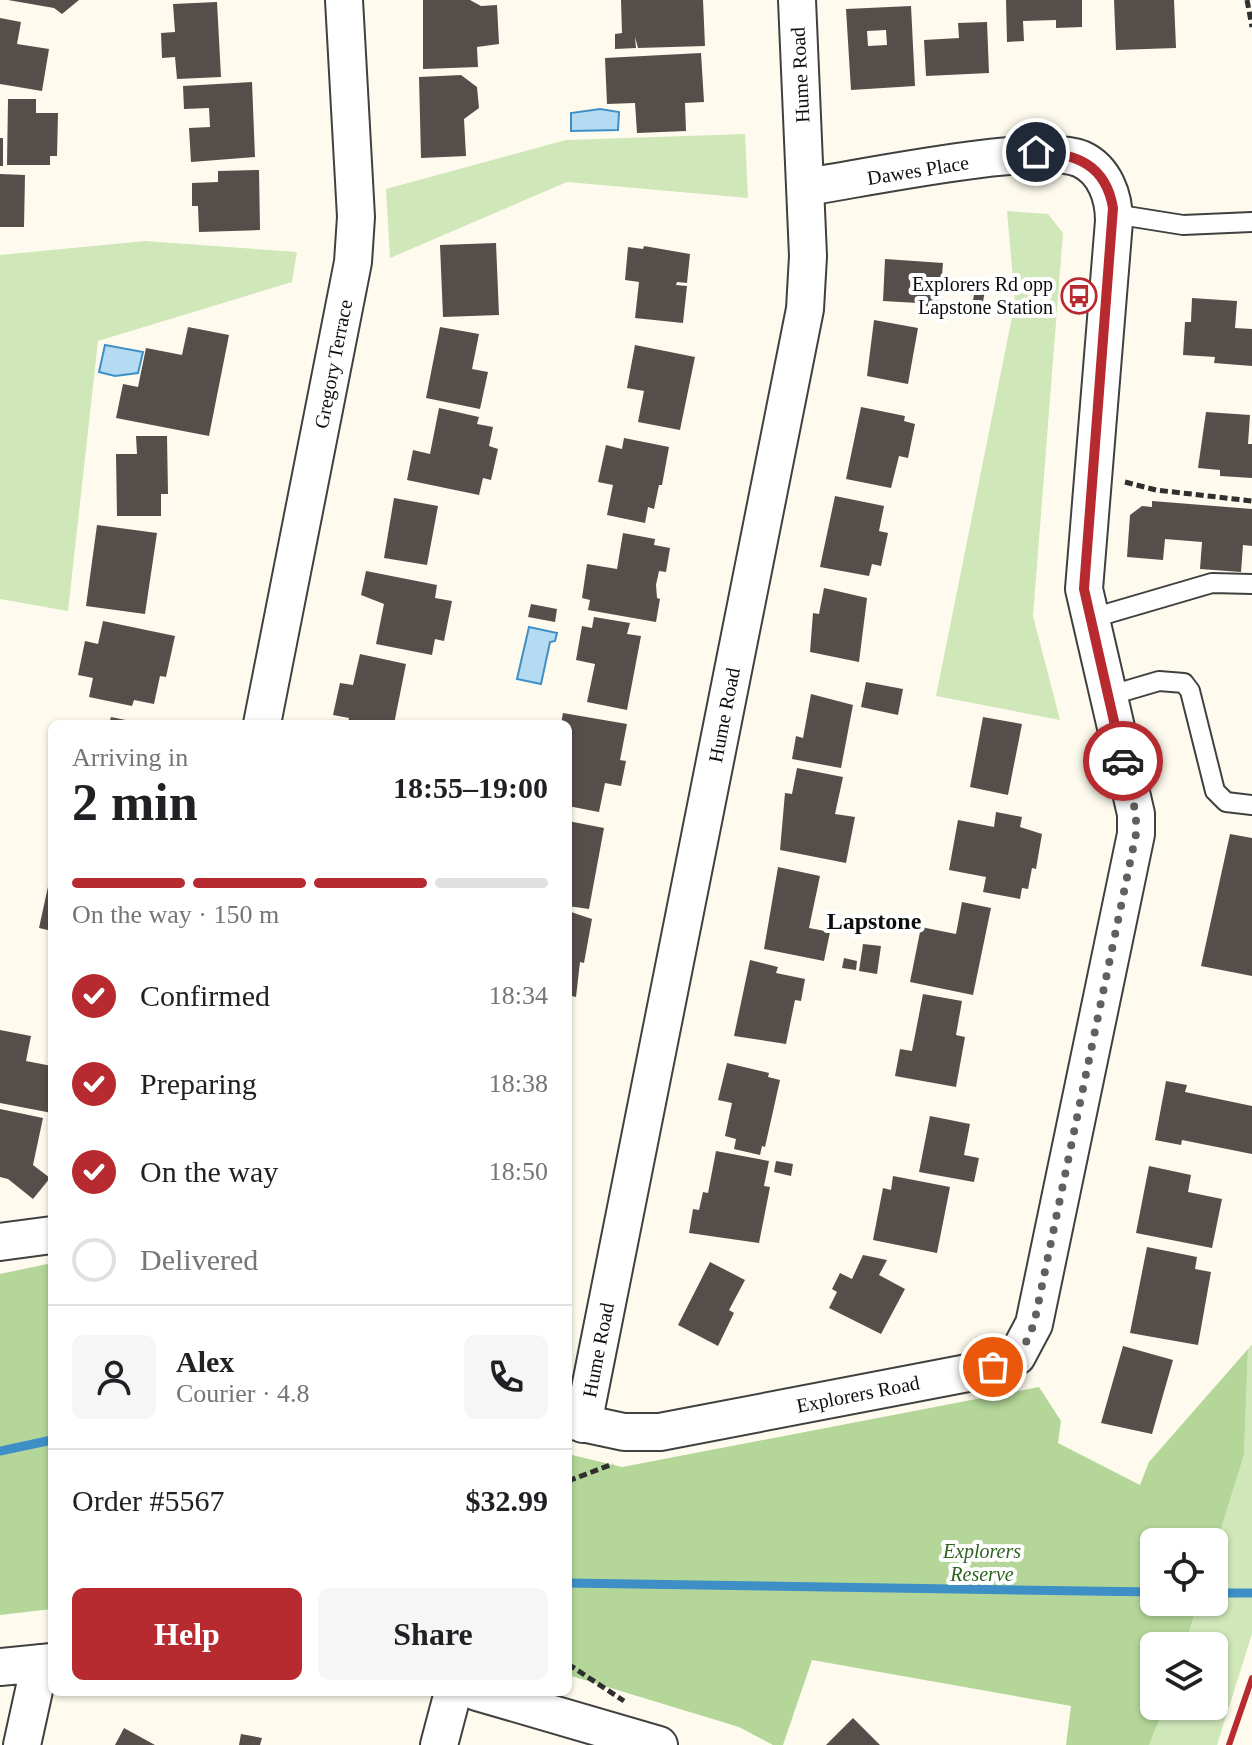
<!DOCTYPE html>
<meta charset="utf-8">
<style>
:root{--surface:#fff;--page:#f6f6f6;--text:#202124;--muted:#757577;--line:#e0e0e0;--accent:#b72b30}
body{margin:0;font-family:Georgia,serif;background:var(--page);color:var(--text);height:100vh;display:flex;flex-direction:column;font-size:30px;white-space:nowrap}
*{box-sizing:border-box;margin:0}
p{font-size:26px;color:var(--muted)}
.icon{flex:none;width:44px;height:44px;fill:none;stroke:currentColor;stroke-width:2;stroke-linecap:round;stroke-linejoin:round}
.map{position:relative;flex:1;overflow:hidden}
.details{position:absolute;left:48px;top:720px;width:524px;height:976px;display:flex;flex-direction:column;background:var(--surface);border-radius:12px;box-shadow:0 2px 6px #0004}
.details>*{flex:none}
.tools{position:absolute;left:1140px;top:1528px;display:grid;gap:16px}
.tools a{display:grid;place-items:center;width:88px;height:88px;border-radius:12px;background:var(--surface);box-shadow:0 2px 6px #0004;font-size:40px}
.pin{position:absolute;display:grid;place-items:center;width:68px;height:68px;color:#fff;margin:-34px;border:4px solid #fff;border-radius:50%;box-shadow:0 2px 8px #0007}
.courier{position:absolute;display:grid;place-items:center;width:80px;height:80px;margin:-40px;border:6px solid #b72b30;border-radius:50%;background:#fff;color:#222;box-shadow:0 2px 10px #0007}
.summary em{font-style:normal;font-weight:700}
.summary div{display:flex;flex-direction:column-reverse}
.summary{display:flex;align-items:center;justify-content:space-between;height:136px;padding:0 24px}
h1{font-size:52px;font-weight:700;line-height:60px}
.bar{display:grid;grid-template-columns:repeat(4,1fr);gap:12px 8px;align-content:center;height:96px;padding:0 24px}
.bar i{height:10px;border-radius:6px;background:var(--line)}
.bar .on{background:var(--accent)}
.bar p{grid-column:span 4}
.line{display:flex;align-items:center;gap:20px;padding:0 24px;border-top:2px solid var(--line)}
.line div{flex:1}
.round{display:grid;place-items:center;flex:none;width:84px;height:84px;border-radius:12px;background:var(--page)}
ol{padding:0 24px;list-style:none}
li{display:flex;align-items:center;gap:24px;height:88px}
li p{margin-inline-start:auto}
li .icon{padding:8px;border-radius:50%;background:var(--accent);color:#fff;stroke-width:4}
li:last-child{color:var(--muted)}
li i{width:44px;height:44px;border:4px solid var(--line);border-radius:50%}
.cta{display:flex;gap:16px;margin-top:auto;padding:16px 24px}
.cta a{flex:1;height:92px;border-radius:12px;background:var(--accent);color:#fff;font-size:32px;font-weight:700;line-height:92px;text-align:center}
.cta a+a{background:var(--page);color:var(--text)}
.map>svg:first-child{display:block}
</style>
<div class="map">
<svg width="1252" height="1745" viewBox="0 0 1252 1745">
<rect width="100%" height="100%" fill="#fefbee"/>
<path fill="#d0e7b9" d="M745 134 748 198 567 182 390 258 386 189 566 140Z
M1007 211 1048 214 1063 233 1033 616 1060 720 936 696 1015 302Z
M145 241 297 252 292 282 98 341 68 611 0 599V255Z
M1252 1344V1634L1217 1745H1149L1165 1706H1214V1646H1185L1198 1602H1214V1552L1244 1455 1248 1349Z"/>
<path fill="#b4d799" d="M52 1263V1609L0 1615V1274Z
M1248 1349 1244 1455 1214 1552V1542H1154V1602H1198L1185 1646H1154V1706H1165L1149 1745H1066L1071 1706 812 1660 783 1745H773L739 1727 568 1675V1454L622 1467 1039 1387 1061 1421 1058 1443 1140 1485 1149 1462Z"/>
<path fill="#b5dbf3" stroke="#3f8fc7" stroke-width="2" d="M600 109 619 112 618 130 571 131V113Z
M105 345 143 352 138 373 115 376 99 372Z
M529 627 557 633 555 641 550 642 541 684 517 679Z"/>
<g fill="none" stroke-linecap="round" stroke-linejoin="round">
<path stroke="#3f8fc7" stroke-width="9" d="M0 1451 52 1440
M568 1583 1154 1592
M1214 1593H1252"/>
</g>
<path fill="#554e4a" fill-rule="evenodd" d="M8 0H79L62 14 54 8Z
M423 0H470L481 6 497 5 499 44 477 47 478 67 423 69Z
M621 0H703L705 46 638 48 635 37 636 48 615 49V34L622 33Z
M1006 0H1082V27L1056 28V20L1023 21 1024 41 1007 42Z
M1114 0H1174L1176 48 1116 50Z
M217 2 221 77 177 79 175 57 162 58 161 33 175 32 173 4Z
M911 6 915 86 851 90 846 9ZM886 30 887 45 868 46 867 31Z
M0 18 21 22 17 44 49 49 42 91 0 84Z
M987 22 989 73 926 76 924 40 959 38 958 23Z
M701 53 704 102 685 103 686 131 637 133 635 103 607 104 605 58Z
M461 75 477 87 479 108 464 119 466 156 421 158 419 77Z
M252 82 255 157 191 162 189 128 210 127 209 108 184 109 183 86Z
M8 99H36V113H58L57 156H50V165H7Z
M0 138H3V166H0Z
M259 170 260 230 199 232 198 206H192V183L218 182V171Z
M0 174 25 175 24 227H0Z
M496 243 499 315 443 317 440 245Z
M644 246 690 254 687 283 677 282 676 285 687 286 683 323 635 318 639 282 625 280 628 247 643 249Z
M885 259 943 263 939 313 918 311V303L883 301Z
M975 289 985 290 982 308 972 306Z
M1192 298 1237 301 1235 328 1252 329V366L1214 363 1215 357 1183 355 1185 322H1191Z
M874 320 918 328 908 384 867 376Z
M188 327 229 335 209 436 116 418 123 384 138 387 146 348 182 355Z
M440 327 479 334 472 369 488 372 480 409 426 398Z
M635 345 695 357 680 430 638 422 644 391 627 388Z
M861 407 905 416 904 421 915 424 908 458 899 456 891 488 846 479Z
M439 408 479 417 477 424 493 427 489 446 498 449 491 480 483 478 479 495 407 480 413 450 430 454Z
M1206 412 1250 415 1248 444H1252V478L1220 476V470L1198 468Z
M136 436H167L168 494H161V516H117L116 454H137Z
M624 438 669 447 662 485H659L654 509 648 507 645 523 607 515 613 485 598 482 606 445 622 449Z
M835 496 884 506 879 531 888 533 881 566 872 564 869 576 820 567Z
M394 498 438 506 427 565 384 558Z
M1152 501 1252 509V546L1243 545 1241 572 1200 569 1202 542 1165 539 1163 560 1127 557 1130 515 1142 506 1152 507Z
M97 525 157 533 145 614 86 606Z
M623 533 655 539 654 545 670 548 666 572 659 571 656 585 657 598 660 599 656 622 588 610 590 600 582 598 587 564 617 569Z
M366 571 437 585 435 598 452 601 444 641 435 639 432 655 376 644 384 604 361 595Z
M824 588 867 598 859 662 810 652 813 613 819 614Z
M531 604 557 609 555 622 528 617Z
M594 617 630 623 627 634 641 636 627 710 587 702 595 664 576 660 582 626 592 628Z
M103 621 175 636 166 677 160 676 154 704 134 700 132 706 89 697 93 678 78 675 85 641 98 644Z
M360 654 406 664 394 724H352L348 723 349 718 333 715 340 683 353 685Z
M866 682 903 689 898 715 861 707Z
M811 694 853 705 841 768 792 759 796 736 803 738Z
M563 713 627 724 620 760 626 761 621 786 605 783 599 812 568 806V724H561Z
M111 717 140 723V724H109Z
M983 717 1022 724 1008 795 970 787Z
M797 768 843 777 835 814 855 817 846 863 780 850 785 793 792 794Z
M996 812 1022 817 1020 827 1042 834 1036 869 1032 868 1028 889 1022 888 1020 899 983 892 986 877 949 870 958 820 994 827Z
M568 821 604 828 589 909 568 906Z
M1230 834 1252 838V976L1201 966Z
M778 867 820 876 809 928 830 932 824 961 764 949Z
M51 873H52V931L39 928Z
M962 902 991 908 973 995 910 982 921 927 956 934Z
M568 911 592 919 584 963 580 962 576 997 568 995Z
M863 944 881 946 877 974 859 971Z
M844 958 857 961 856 970 842 968Z
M750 960 778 967 776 973 805 979 801 1001 795 1000 786 1044 734 1036Z
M923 994 962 1001 956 1035 965 1037 956 1087 895 1076 900 1049 912 1051Z
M0 1030 31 1036 26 1061 52 1066V1113L0 1103Z
M727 1063 769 1073 768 1077 780 1080 765 1147 762 1146 760 1155 734 1149 736 1139 725 1136 732 1103 718 1100Z
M1166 1081 1187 1085 1185 1092 1252 1106V1154L1182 1140 1181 1145 1155 1140Z
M0 1109 43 1118 33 1165 50 1178 33 1199 8 1179 0 1177Z
M930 1116 970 1124 964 1155 979 1158 974 1182 919 1172Z
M716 1151 769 1161 764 1186 770 1187 759 1243 689 1233 693 1209 699 1210 703 1192 708 1193Z
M776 1161 793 1164 791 1176 774 1172Z
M1149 1166 1191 1175 1188 1192 1222 1199 1212 1248 1136 1233Z
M893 1176 950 1187 937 1253 873 1240 883 1188 891 1190Z
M1147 1247 1197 1257 1195 1269 1211 1272 1198 1345 1130 1333Z
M863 1255 887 1260 879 1275 905 1289 881 1334 829 1308 837 1292 832 1289 840 1273 852 1279Z
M710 1262 745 1280 729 1310 734 1313 718 1346 678 1325Z
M1123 1346 1173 1360 1152 1434 1101 1423Z
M853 1718 880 1745H826Z
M124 1728 155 1745H115Z
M241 1734 262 1738 260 1745H239Z"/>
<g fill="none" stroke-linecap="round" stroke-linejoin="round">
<defs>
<path id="lane" d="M1114 214 1183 225 1252 222
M1089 619 1212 583 1252 584
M1108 696 1159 681 1184 683 1190 691 1215 791 1226 802 1252 805"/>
<path id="street" d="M262 724 353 262 356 217 344 0
M0 1242 52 1235
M568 1420 624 1432H660L978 1371 1017 1356 1034 1324 1136 834V814L1084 589 1114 221C1114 197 1105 170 1081 159 1040 141 860 179 806 187
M583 1424 805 309 808 256 797 0
M0 1667 52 1662
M477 1692 659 1745
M22 1745 40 1663
M439 1745 453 1692"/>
</defs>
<use href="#lane" stroke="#404040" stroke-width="22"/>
<use href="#street" stroke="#404040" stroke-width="40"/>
<path stroke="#2f2f2f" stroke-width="5" stroke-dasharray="8 4" stroke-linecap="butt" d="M1247 0 1252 27
M1125 482 1156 490 1252 501
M568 1481 613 1464
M568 1664 624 1701"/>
<use href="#lane" stroke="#fff" stroke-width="18"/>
<use href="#street" stroke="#fff" stroke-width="36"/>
<path stroke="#b72b30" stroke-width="6" d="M1229 1745 1252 1678"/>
</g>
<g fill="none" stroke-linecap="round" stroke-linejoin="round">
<path stroke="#61605c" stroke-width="8" stroke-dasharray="0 14.4" d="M993 1367 1023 1349 1034 1324 1136 834V814L1123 761"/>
<path stroke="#b72b30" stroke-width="10" d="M1036 152C1076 153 1106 165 1113 208L1084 589 1123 761"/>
</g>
<defs>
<symbol id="bus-ring" viewBox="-11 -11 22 22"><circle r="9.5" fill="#fff" stroke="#b72b30" stroke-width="1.5"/><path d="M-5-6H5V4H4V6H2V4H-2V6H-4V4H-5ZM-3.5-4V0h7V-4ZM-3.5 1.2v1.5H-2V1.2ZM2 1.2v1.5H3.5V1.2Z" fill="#b72b30"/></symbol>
</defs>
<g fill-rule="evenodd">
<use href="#bus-ring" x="1059" y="276" width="40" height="40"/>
</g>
<g text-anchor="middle" stroke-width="8" stroke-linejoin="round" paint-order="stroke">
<g font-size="20" fill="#0d0d0d" stroke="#fff">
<text transform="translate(800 75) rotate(-93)" y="7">Hume Road</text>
<text transform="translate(918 170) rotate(-9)" y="7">Dawes Place</text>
<text transform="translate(333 364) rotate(-79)" y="7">Gregory Terrace</text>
<text transform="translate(724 715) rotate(-79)" y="7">Hume Road</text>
<text transform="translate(598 1350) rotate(-79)" y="7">Hume Road</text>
<text transform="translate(858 1394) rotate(-11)" y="7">Explorers Road</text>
</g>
<g font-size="20" fill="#0d0d0d" stroke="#fff" text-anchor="end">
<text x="1053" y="291">Explorers Rd opp<tspan x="1053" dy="23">Lapstone Station</tspan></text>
</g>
<g font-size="20" font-style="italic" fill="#2d6220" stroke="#fff">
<text x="982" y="1558">Explorers<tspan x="982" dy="23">Reserve</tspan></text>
</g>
<g font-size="24" font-weight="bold" fill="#0d0d0d" stroke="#fff">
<text x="874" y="929">Lapstone</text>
</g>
</g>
</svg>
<div class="tools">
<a><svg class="icon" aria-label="locate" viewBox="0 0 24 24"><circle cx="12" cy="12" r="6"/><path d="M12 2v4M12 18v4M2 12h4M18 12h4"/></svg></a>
<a><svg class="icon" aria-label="layers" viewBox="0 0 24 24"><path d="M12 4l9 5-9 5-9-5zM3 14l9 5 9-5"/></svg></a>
</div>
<div class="pin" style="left:993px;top:1367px;background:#ea580c"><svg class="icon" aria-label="bag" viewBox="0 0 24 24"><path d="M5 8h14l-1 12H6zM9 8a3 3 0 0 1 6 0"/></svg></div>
<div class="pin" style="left:1036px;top:152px;background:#1f2937"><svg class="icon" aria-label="home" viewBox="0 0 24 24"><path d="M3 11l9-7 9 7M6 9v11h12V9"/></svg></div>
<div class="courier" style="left:1123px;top:761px"><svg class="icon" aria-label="car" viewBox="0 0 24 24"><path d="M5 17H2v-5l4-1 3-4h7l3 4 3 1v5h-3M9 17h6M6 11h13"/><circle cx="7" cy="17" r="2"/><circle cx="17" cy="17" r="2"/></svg></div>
<section class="details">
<div class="summary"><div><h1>2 min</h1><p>Arriving in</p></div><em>18:55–19:00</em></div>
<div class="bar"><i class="on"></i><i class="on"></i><i class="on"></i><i></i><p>On the way · 150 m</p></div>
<ol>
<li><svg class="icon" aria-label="check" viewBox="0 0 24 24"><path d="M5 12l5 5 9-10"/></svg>Confirmed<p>18:34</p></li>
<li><svg class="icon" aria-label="check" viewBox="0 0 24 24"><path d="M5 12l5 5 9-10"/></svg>Preparing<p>18:38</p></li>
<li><svg class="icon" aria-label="check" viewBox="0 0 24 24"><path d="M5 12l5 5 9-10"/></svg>On the way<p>18:50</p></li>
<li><i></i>Delivered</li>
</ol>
<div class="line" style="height:144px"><a class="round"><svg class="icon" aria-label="person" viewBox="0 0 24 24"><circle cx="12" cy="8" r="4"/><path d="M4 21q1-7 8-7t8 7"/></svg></a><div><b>Alex</b><p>Courier · 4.8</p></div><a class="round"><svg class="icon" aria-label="phone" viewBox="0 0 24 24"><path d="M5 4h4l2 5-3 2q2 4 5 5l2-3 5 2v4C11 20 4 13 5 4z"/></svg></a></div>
<div class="line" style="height:104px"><div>Order #5567</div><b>$32.99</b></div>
<div class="cta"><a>Help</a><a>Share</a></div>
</section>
</div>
